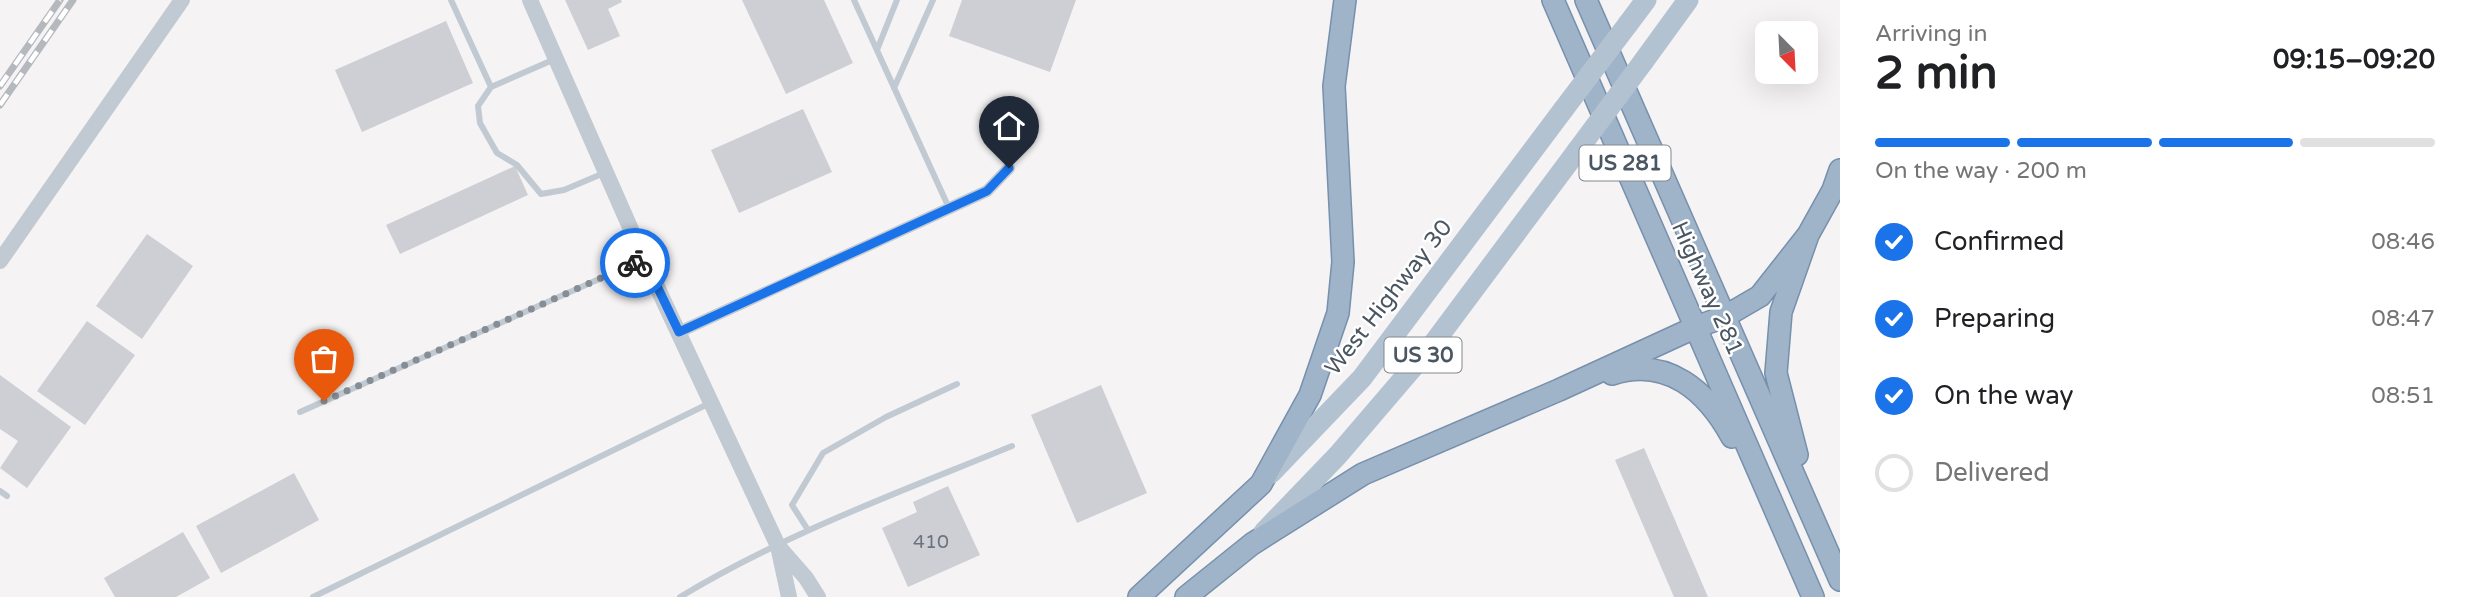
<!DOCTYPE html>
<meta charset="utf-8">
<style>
:root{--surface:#fff;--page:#f2f2f2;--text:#202124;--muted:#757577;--line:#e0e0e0;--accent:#1a73e8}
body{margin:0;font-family:"Varela Round",sans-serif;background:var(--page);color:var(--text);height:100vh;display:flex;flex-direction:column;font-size:26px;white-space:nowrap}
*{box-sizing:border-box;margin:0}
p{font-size:23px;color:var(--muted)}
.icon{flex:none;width:38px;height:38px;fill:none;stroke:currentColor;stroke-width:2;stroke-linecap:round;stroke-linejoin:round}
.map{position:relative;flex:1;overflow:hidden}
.details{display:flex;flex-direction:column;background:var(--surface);width:630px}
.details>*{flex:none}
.needle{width:46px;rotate:156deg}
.fabs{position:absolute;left:1755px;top:21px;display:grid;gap:14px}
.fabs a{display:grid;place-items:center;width:63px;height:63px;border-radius:10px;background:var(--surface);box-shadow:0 7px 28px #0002;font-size:35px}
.pin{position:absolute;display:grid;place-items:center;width:60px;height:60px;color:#fff;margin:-72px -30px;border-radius:50% 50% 50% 0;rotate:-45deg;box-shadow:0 0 7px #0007}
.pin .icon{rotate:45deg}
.courier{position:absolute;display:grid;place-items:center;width:70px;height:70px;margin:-35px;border:5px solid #1a73e8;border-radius:50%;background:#fff;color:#222;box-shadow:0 2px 9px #0007}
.overview em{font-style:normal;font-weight:800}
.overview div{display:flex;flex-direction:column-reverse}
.overview{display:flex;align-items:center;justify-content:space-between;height:119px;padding:0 35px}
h1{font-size:46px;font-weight:800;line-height:52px}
.bar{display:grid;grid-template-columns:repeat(4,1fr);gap:10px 7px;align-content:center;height:84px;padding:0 35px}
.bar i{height:9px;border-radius:5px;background:var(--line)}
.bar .active{background:var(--accent)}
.bar p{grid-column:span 4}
ol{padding:0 35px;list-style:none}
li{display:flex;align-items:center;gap:21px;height:77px}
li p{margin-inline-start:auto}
li .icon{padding:7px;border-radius:50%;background:var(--accent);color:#fff;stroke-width:4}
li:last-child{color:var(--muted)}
li i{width:38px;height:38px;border:4px solid var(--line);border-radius:50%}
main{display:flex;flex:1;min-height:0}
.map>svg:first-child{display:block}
</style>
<main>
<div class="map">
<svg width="1840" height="597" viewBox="0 0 1840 597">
<rect width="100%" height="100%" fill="#f5f3f3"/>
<path fill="#cdcfd5" d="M565 0H621L622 2 608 9 620 36 588 50Z
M742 0H824L853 63 786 94Z
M962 0H1076L1050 72 949 36Z
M446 21 473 83 362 132 335 70Z
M803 109 832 172 739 213 711 150Z
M515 166 528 195 400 254 386 225Z
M147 234 193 266 142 339 96 306Z
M87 321 135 355 85 425 37 391Z
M0 375 71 427 27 488 0 468 18 441 0 429Z
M1101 385 1147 493 1077 523 1031 415Z
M1644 448 1708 597H1674L1615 460Z
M294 473 319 520 221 573 196 526Z
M948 486 980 555 908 587 882 528 917 512 913 502Z
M183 532 210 578 176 597H115L104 578Z"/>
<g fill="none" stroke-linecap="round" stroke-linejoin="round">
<defs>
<path id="trunk" d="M1553 0 1813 597
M1586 0 1840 580
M1612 374C1667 356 1707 391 1732 437
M1797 455 1776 373 1781 312 1808 235 1833 190 1840 170
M1139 597 1261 484 1310 395 1338 313 1343 262 1334 86 1345 0
M1186 597 1252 544 1363 474 1559 390 1696 327 1724 317 1760 296 1808 235"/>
</defs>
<use href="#trunk" stroke="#7690ad" stroke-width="24"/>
<path stroke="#c1cad2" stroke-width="6" d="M451 0 491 87
M854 0 949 208
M877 50 897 0
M555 59 491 87 478 106 480 123 497 153 517 165 541 194 564 190 604 173
M894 88 933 0
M300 412 642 260
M0 491 7 496
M808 530 792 505 823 453 886 417 957 384
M313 597 710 403
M680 597C784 534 900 492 1012 446"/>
<path stroke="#c1cad2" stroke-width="12" d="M679 332 987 191 1009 168"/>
<path stroke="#c1cad2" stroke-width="16" d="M530 0 644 259 778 546 789 597
M0 261 182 0
M778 546 806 578 818 597"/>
<path stroke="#b3c2d1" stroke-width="21" d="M1628 24 1646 0
M1643 62 1688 0
M1271 473 1362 378 1563 110
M1264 532 1338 455 1433 344 1577 151"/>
<use href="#trunk" stroke="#9fb4c9" stroke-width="21"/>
<defs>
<path id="rail" d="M0 86 60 0
M0 105 73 0"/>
</defs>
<use href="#rail" stroke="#b5b8bd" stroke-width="7"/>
<use href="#rail" stroke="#fff" stroke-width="4.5" stroke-dasharray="13" stroke-linecap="butt"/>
<path stroke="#b3c2d1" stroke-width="21" d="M1563 110 1628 24
M1577 151 1643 62"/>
</g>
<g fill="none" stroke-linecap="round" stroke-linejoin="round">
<path stroke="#868d94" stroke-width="7" stroke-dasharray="0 12.6" d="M324 401 635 263"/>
<path stroke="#1a73e8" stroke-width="9" d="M635 263 644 259 679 332 987 191 1009 168"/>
</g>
<g text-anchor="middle" stroke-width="5" stroke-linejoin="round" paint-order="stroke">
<g font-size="19" fill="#6b747e">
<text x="931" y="548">410</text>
</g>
<g fill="#fff" stroke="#808990" stroke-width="2">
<rect x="1579.5" y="145.5" width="91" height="35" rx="5"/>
<rect x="1384.5" y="337.5" width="77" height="35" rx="5"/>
</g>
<g font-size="21" font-weight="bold" fill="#4a5661">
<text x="1625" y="170">US 281</text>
<text x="1423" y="362">US 30</text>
</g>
<g font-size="23" fill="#4a5661" stroke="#fff">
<text transform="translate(1708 288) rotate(66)" y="8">Highway 281</text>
<text transform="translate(1388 297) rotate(-52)" y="8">West Highway 30</text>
</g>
</g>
</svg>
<div class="fabs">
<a><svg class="needle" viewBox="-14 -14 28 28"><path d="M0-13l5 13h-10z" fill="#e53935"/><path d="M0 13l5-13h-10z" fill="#757577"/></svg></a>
</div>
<div class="pin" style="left:324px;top:401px;background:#ea580c"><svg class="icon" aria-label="bag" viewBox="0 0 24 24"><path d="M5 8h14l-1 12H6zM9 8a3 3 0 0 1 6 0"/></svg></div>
<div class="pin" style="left:1009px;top:168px;background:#1f2937"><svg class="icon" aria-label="home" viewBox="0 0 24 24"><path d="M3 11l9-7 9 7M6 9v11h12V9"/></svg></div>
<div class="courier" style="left:635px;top:263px"><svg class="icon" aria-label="bike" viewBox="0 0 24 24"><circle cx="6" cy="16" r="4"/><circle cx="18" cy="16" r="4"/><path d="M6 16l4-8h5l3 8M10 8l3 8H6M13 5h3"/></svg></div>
</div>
<section class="details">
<div class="overview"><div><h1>2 min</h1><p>Arriving in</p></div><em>09:15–09:20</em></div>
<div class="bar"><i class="active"></i><i class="active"></i><i class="active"></i><i></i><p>On the way · 200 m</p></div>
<ol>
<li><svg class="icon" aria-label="check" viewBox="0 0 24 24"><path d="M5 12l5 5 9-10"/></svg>Confirmed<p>08:46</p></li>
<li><svg class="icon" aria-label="check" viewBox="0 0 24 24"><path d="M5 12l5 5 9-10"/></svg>Preparing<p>08:47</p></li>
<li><svg class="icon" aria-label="check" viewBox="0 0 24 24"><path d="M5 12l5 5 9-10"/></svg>On the way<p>08:51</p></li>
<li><i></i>Delivered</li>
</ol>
</section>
</main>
